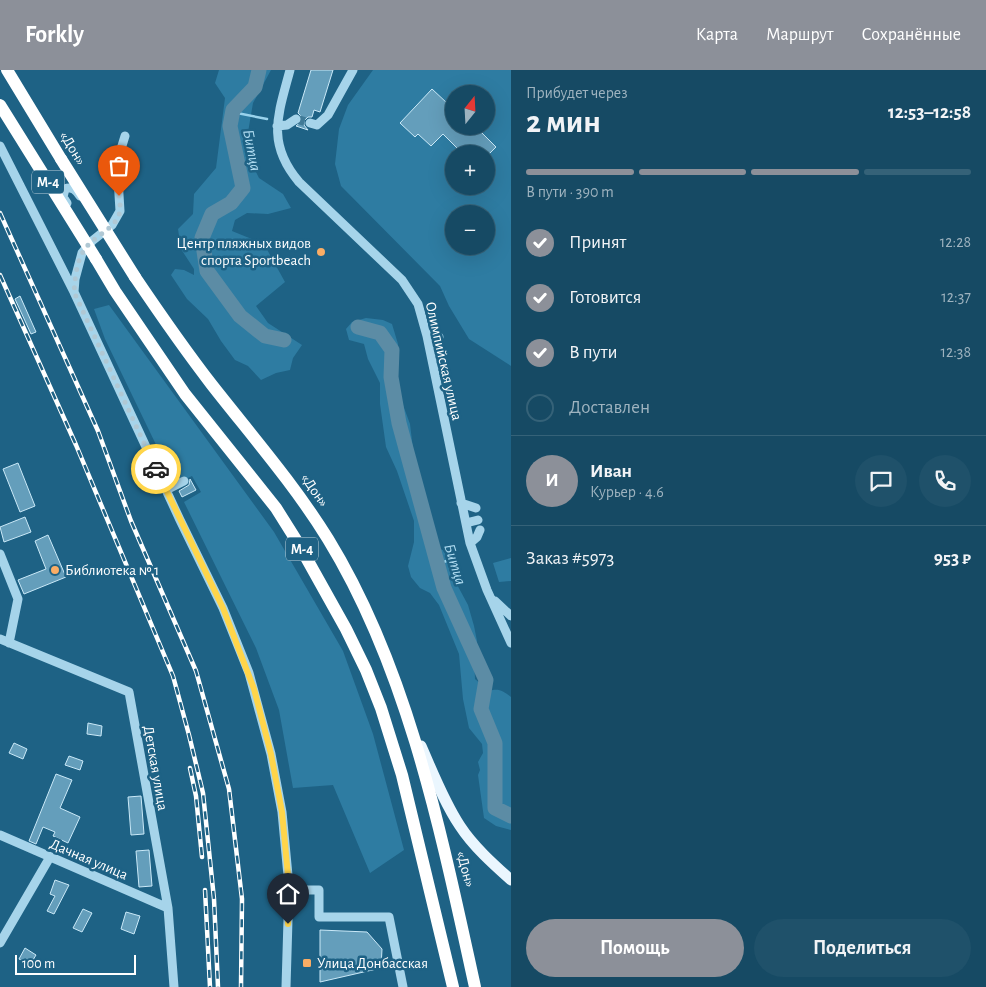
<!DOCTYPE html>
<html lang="ru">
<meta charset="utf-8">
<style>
:root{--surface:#164a64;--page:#1f516a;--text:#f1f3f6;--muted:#9eb3bf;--line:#356278;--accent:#8c9099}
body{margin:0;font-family:"Alegreya Sans",sans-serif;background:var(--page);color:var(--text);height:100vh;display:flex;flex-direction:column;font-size:19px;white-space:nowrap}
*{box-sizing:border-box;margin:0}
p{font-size:16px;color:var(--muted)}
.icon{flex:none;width:28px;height:28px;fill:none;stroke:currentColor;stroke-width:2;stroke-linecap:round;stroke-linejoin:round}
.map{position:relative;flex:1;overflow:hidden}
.sheet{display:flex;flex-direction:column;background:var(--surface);width:475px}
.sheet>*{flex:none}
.needle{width:32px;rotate:18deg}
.tools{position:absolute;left:445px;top:15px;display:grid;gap:10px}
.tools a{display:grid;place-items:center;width:50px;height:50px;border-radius:50%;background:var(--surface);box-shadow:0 5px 20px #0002,0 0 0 1px var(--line);font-size:25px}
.scale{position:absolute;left:15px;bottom:12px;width:121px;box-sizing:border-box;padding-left:5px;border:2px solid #fff;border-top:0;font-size:14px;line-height:18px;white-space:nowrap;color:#fff;-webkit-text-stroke:4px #1e6285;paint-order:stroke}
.pin{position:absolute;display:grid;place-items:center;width:42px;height:42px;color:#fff;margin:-51px -21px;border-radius:50% 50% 50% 0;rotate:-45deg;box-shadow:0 0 5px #0007}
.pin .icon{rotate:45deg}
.courier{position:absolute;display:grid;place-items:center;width:50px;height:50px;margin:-25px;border:4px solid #ffd54a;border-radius:50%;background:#fff;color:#222;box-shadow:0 1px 6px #0007}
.head em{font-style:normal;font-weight:700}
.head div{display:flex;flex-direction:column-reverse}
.head{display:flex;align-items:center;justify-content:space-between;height:85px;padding:0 15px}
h1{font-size:32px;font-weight:700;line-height:38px}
.bar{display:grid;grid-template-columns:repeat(4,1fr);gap:8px 5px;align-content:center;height:60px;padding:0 15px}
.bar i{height:6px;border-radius:4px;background:var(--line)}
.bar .selected{background:var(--accent)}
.bar p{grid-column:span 4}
.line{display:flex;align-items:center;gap:12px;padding:0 15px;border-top:1px solid var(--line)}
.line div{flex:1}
.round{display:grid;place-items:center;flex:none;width:52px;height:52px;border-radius:26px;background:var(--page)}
ol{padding:0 15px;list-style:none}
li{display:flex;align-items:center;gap:15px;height:55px}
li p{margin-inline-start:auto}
li .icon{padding:5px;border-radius:50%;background:var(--accent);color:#fff;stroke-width:4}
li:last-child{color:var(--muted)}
li i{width:28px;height:28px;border:2px solid var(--line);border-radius:50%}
.button{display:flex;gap:10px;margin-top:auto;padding:10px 15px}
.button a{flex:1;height:58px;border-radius:30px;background:var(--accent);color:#fff;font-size:20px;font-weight:700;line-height:58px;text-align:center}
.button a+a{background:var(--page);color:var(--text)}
header{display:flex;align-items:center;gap:30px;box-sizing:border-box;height:70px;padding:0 25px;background:var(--accent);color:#fff}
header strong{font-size:24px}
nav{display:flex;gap:28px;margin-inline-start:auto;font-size:18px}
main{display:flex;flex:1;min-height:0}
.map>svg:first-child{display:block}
</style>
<header>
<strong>Forkly</strong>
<nav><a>Карта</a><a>Маршрут</a><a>Сохранённые</a></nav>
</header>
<main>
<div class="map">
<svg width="511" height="917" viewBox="0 0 511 917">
<rect width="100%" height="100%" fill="#1e6285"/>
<path fill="#2e7ca2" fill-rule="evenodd" d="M219 0H271L253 33 245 80 259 108 283 124 291 138 268 144 247 143 235 150 232 161 264 174 285 212 256 236 268 253 302 275 293 288 290 300 276 303 261 310 248 296 235 290 221 271 208 249 187 229 171 205 175 199 184 200 194 205V199L181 179 178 159 193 144 194 124 216 98 225 28 215 13Z
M373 0H511V296L469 269 449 236 440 216 341 116 335 94 339 59 348 35ZM454 24H486V56H454ZM454 84H486V116H454ZM454 144H486V176H454Z
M109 235 274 462 343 581 373 664 404 780 370 803 333 715 293 718 279 640 256 578 184 432 201 422 192 406 175 414 105 269 94 239Z
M366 248 383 250 392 254 398 274 395 300 399 324 410 354 413 379 421 412 440 479 451 483 456 497 454 509 468 535 474 556 477 571 474 584 475 609 489 621C499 618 503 621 511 627V760L496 756 484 748 478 705 480 700 478 692 483 683 482 674 469 658 463 629 459 584 439 535 430 523 420 518 411 507 408 496 414 472V451L397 401 386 377 380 334V313L368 289 364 274 349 270 346 259 352 252Z
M511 488V511L499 512 493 493Z"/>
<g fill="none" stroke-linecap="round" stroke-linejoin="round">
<path stroke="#99d2ec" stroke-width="2.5" d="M232 42 267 49
M438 494 452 489"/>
<path stroke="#5c8ca5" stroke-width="15" d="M259 0 255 17 233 40 230 56 243 118 231 133 212 144 202 168 207 201 240 246 265 266 284 270
M358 257 380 263 392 280 391 307 399 353 444 518 486 610 481 639 495 673V738L511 746"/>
</g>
<path fill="#649ebb" stroke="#cae9f8" d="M311 0H333L320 42 314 40 312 47H308L304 51V55L308 60 296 56 302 51 301 46 298 43Z
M432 19 447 33 449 31 454 36V56H475L496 77 489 84H463L443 64 431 76 418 64 415 67 400 53Z
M20 226 36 262 31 264 15 229Z
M18 393 35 436 20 442 3 399Z
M190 409 196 420 182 427 179 421 189 415Z
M25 447 31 462 4 472 0 457Z
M48 465 66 507 24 524 18 510 46 499 35 471Z
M88 653 102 656 101 666 87 664Z
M14 673 27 679 23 689 9 683Z
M69 686 83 691 80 700 65 695Z
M56 704 72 710 60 738 80 747 68 773 53 766 55 762 43 757 36 774 29 771Z
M141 726 144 764 131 765 128 727Z
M149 780 152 816 139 817 136 781Z
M55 810 69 815 54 844 47 841 55 826 50 824Z
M83 839 92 843 82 862 73 858Z
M126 842 140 846 134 864 121 859Z
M320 860 367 862 382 879 381 898 320 912Z
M25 878 36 885 30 895 19 889Z"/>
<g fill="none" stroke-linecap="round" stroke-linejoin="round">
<path stroke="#407a97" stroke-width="9" stroke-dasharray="9 4.5" stroke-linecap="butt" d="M296 49 310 53"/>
<path stroke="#a6d4ea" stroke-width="9" d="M290 0C278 45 266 73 299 112L402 210 418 234 427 266 470 473 487 520 511 573
M310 53 317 55 328 45 353 0
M277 56 287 55 296 49
M0 76 74 222 180 450 223 538 249 603 271 684 282 742 289 816 286 917
M67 133 63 127 65 119C72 116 76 120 80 126
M74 222 75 209 82 183 92 171 112 155 120 141 117 92 125 66
M427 266 439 267
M166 420 184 411
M461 433 476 438
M466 453 478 450
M470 473 477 467 480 460
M0 484 18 529 9 573
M495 531 511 546
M0 569 129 622 168 838 174 917
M0 765 168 838
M289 820H319V847H389L403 917
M0 873 50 787"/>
<path stroke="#eaf6fe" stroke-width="11" d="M421 676C433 703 444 732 460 756 473 776 493 794 511 810"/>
<path stroke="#fff" stroke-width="12" d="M7 0 61 89
M96 189 115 221 185 324 276 438 298 473 346 559 366 600 381 638 402 705 453 917
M135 207C160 244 185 280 212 315 252 366 294 414 328 469 409 601 442 767 475 917"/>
<defs>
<path id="rail" d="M0 143 98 361 131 451 196 601 229 719 242 829 241 917
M0 205 76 375 173 606 189 665 203 723 214 829 218 917
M190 698 196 726 202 787
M205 820 210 917"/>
</defs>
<use href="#rail" stroke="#fff" stroke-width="4.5"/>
<use href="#rail" stroke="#1e6285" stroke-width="2.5" stroke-dasharray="8" stroke-linecap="butt"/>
<path stroke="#fff" stroke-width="12" d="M0 35 96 189
M61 89 135 207"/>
</g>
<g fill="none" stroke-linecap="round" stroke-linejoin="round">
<path stroke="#b0c8d4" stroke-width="5" stroke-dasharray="0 9" d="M119 126C119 130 121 137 120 141 116 161 90 166 82 184 76 195 75 210 74 222L156 399"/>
<path stroke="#ffd54a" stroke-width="6" d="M156 399 223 538 254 619 271 684 282 742 289 816 288 854"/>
</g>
<g fill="#faad65" stroke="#1e6285" stroke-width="2">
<circle cx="321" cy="182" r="5"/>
<circle cx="55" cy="500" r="5"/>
<rect x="302" y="888" width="10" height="10" rx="2.5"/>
</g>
<g text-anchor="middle" stroke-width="5" stroke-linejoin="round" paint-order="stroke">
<g fill="#1e6285" stroke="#bcd0da" stroke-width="1">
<rect x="32" y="100.5" width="32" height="23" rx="4"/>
<rect x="286" y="467.5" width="32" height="23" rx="4"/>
</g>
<g font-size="14" font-weight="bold" fill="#fff">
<text x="48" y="117">М-4</text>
<text x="302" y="484">М-4</text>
</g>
<g font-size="15" fill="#fff" stroke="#1e6285">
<text transform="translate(73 78) rotate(58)" y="5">«Дон»</text>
<text transform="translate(444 291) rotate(77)" y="5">Олимпийская улица</text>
<text transform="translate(315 420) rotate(55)" y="5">«Дон»</text>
<text transform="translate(156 698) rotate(80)" y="5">Детская улица</text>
<text transform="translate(89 789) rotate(23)" y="5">Дачная улица</text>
<text transform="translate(466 799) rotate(75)" y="5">«Дон»</text>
</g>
<g font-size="15" fill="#fff" stroke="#1e6285" text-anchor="start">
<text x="311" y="178" text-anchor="end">Центр пляжных видов<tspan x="311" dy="17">спорта Sportbeach</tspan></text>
<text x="65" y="505">Библиотека № 1</text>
<text x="317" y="898">Улица Донбасская</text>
</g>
<g font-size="16" font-style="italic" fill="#b1ddf2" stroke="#1e6285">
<text transform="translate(253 80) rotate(79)" y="6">Битца</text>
<text transform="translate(456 494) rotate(73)" y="6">Битца</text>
</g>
</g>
</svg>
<div class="tools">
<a><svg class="needle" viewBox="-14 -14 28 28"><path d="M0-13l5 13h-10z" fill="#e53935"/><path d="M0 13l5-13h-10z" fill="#9eb3bf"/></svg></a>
<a>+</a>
<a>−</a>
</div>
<div class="scale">100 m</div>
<div class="pin" style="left:119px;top:126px;background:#ea580c"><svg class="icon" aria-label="bag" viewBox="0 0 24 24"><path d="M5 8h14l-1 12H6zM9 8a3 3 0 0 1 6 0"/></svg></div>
<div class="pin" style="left:288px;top:854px;background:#1f2937"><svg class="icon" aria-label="home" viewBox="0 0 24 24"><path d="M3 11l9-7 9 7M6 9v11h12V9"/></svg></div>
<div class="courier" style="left:156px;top:399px"><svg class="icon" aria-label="car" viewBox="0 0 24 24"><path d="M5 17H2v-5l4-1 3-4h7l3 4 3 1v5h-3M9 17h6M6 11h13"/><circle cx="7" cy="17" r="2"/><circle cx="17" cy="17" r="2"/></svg></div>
</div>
<section class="sheet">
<div class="head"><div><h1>2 мин</h1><p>Прибудет через</p></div><em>12:53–12:58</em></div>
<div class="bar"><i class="selected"></i><i class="selected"></i><i class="selected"></i><i></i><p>В пути · 390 m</p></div>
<ol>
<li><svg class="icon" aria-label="check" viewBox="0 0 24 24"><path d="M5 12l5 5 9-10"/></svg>Принят<p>12:28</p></li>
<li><svg class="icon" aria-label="check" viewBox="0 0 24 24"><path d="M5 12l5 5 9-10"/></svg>Готовится<p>12:37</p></li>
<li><svg class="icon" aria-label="check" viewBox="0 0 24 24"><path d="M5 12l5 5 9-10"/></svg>В пути<p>12:38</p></li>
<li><i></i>Доставлен</li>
</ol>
<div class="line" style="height:90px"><b class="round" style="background:var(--accent);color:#fff">И</b><div><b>Иван</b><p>Курьер · 4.6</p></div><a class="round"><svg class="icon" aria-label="chat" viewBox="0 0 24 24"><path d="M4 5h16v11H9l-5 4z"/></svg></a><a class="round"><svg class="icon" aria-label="phone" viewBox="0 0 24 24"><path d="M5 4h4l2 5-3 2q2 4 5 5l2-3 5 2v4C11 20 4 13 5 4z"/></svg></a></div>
<div class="line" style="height:65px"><div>Заказ #5973</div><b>953 ₽</b></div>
<div class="button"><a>Помощь</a><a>Поделиться</a></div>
</section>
</main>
